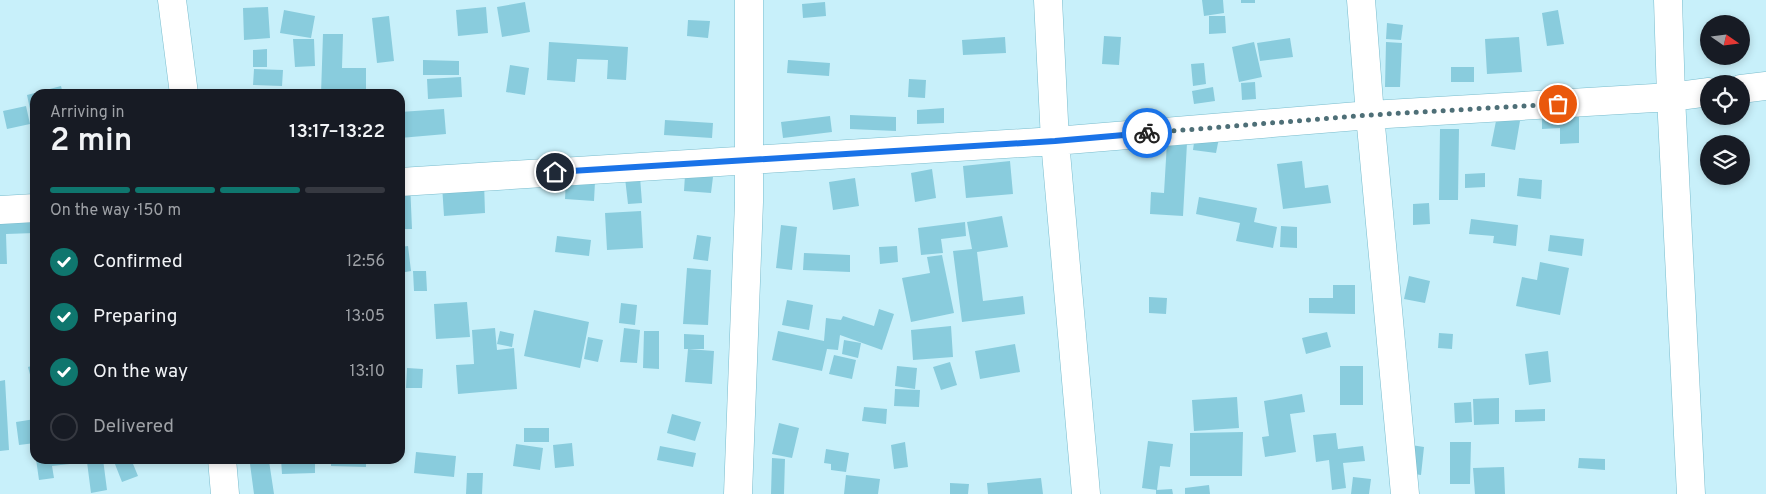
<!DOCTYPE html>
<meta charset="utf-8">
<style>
:root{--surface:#171b24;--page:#242831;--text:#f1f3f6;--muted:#9ea1a6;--line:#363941;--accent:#0f766e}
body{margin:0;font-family:Overpass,sans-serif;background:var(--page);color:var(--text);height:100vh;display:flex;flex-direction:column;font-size:19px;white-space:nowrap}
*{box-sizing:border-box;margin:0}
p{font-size:16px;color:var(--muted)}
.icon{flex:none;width:28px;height:28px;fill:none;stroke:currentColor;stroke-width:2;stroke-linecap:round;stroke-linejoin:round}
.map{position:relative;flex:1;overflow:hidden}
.details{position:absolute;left:30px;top:89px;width:375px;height:375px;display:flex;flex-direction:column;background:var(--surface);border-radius:15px;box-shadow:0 2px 8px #0003}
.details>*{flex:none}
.needle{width:32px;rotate:104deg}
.buttons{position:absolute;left:1700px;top:15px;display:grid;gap:10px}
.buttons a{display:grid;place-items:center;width:50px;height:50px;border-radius:50%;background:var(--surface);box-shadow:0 2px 8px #0003;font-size:25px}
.pin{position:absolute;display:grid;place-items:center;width:42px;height:42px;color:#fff;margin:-21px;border:2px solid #fff;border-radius:50%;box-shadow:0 1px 5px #0007}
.courier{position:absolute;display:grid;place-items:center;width:50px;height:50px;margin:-25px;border:4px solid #1a73e8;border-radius:50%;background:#fff;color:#222;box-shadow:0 1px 6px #0007}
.summary em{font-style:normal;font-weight:600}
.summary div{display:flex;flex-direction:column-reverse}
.summary{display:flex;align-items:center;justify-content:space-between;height:85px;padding:0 20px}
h1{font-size:32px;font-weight:600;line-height:38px}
.bar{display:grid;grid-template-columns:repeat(4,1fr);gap:8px 5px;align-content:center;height:60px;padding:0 20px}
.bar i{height:6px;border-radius:4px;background:var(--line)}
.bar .current{background:var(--accent)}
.bar p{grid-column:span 4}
ol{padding:0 20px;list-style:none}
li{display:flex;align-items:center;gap:15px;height:55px}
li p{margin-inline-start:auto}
li .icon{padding:5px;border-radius:50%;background:var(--accent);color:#fff;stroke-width:4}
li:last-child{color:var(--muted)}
li i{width:28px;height:28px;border:2px solid var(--line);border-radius:50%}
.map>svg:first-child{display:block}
</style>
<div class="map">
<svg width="1766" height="494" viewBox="0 0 1766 494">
<rect width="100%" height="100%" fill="#c8f0fa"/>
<path fill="#89ccdd" d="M1202 0H1223L1224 13 1204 16Z
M1241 0H1255V3H1241Z
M525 2 530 32 502 37 497 7Z
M825 2 826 16 803 18 802 4Z
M268 7 270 38 244 40 243 8Z
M486 7 488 33 458 36 456 10Z
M284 10 315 16 311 38 280 33Z
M1558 10 1564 44 1547 46 1542 13Z
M389 16 394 61 377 63 372 18Z
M1209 16H1225L1226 33 1209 34Z
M688 20 710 21 708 38 687 36Z
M1387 23 1403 25 1401 40 1386 39Z
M323 34H343L342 68H366V94H321Z
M1104 36 1121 37 1119 65 1102 64Z
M1005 37 1006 53 963 55 962 40Z
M1519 37 1522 72 1487 74 1485 39Z
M1290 38 1293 57 1260 61 1257 43Z
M293 39H314L315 66 295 67Z
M549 42 628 47 626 80 607 79 608 60 577 59 575 82 547 80Z
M1254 42 1262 77 1239 82 1232 47Z
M1386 42 1402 43 1400 87H1385Z
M267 49V67H253V50Z
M423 60 459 61V75H423Z
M788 60 830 63 829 76 787 73Z
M1204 63 1206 84 1193 86 1191 64Z
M510 65 529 68 525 95 506 92Z
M1451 67H1474V82H1451Z
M254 69 283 70 282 86 253 85Z
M461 77 462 97 428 99 427 79Z
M909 79 926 80 925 98 908 97Z
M1255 82 1256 99 1242 100 1241 83Z
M61 86 63 94H35V123H33L27 95Z
M1213 87 1215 101 1194 104 1192 91Z
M26 106 30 124 7 129 3 111Z
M944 108V123L917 124V110Z
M444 109 446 134 400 138V112Z
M1542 112H1579V143L1560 144V128L1542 129Z
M850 115 896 117V131L850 129Z
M830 116 832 132 783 138 781 122Z
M1497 116 1520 121 1515 150 1491 146Z
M665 120 713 123 712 138 664 135Z
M1440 129H1459L1458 200H1439Z
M1195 135 1219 138 1216 153 1193 150Z
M1167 142 1187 143 1183 216 1150 214 1151 192 1164 193Z
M1010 161 1013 194 966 198 963 166Z
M1302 161 1305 188 1328 185 1331 203 1283 209 1277 164Z
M932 169 936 198 915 202 911 173Z
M1485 173V187L1465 188V174Z
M685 175 713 177 711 193 684 191Z
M640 177 642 203 628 204 625 178Z
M855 178 859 206 833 210 829 182Z
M1519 178 1542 180 1541 199 1517 196Z
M566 180 595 182 594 201 565 199Z
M484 182 485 213 444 216 442 185Z
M410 183 412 229H400V184Z
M1199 197 1257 208 1254 222 1277 227 1273 248 1236 241 1240 223 1196 214Z
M1429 203 1430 224 1413 225V204Z
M641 211 643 248 607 250 605 213Z
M1002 216 1008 247 977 252 983 301 1023 296 1025 314 962 322 953 251 972 249 967 222Z
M1471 219 1518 225 1516 246 1493 243 1494 236 1469 234Z
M35 220V233L6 234 7 264H0V221Z
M965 222 966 236 941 239 943 253 921 255 918 228Z
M781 225 797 227 792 270 776 268Z
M1281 226 1297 227V248L1280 247Z
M697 235 711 237 708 261 693 259Z
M1550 235 1584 239 1582 256 1548 251Z
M557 236 591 240 589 256 555 252Z
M408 246 411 271 400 273V247Z
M897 246 898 262 880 264 879 247Z
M804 253 850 255V272L803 270Z
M942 255 954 313 911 322 902 278 930 273 927 257Z
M1540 262 1569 268 1560 315 1516 306 1522 277 1537 280Z
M687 268 711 270 708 325 683 324Z
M413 271H426L427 291H414Z
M1409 276 1430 281 1425 303 1404 299Z
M1333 285H1355V314L1309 313V298H1333Z
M1149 297 1167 298 1166 314 1149 313Z
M787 300 813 305 809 330 782 325Z
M467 302 470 337 436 339 434 304Z
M621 303 637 305 635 325 619 323Z
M879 309 894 314 882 350 840 335 838 350 827 349 822 371 772 360 778 331 824 341 826 318 841 320 843 316 874 326Z
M534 310 589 322 580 368 524 356Z
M951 326 953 357 913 360 911 330Z
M495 328 497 350 514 348 517 389 458 394 456 365 474 364 472 330Z
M624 328 640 330 637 363 620 362Z
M500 331 514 334 512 347 497 344Z
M644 331H659V369L643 368Z
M1327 332 1331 347 1306 354 1302 338Z
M1439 333 1453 334 1452 349 1438 348Z
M684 334 704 335V349H684Z
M588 337 603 340 598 362 584 359Z
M844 340 861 343 858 358 842 354Z
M1015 344 1020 372 980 379 975 351Z
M688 349 714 351 712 384 685 382Z
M1548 351 1551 382 1529 385 1525 354Z
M834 355 856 360 852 379 829 374Z
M950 362 957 385 941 390 933 367Z
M35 365V386H33L28 367Z
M897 366 917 368 915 389 895 386Z
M1340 366H1363V405H1340Z
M407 368 423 369 422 388H406Z
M5 380 9 450 0 451V381Z
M895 389 920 390 919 407 894 406Z
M1302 394 1305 412 1290 414 1296 452 1265 457 1262 437 1269 436 1264 401Z
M1237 397 1239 428 1194 431 1192 400Z
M1499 398V424L1474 425 1473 399Z
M1471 402 1472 422 1455 423 1454 403Z
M864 407 887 409 886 424 862 421Z
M1545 409V421L1515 422V410Z
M672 414 701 422 695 441 667 433Z
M35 419V443L19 445 16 422Z
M779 423 799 428 792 458 772 454Z
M524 428H549V442H524Z
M1243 432 1242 476H1190V433Z
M1336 433 1338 449 1363 446 1365 461 1343 463 1346 488 1332 490 1329 460 1316 462 1313 435Z
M1148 441 1173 444 1170 467 1160 466 1157 490 1142 488Z
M905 442 908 467 894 469 891 445Z
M1450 442H1471L1470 484H1450Z
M572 443 574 466 555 468 553 445Z
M516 444 543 448 540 470 513 466Z
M1411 445 1424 447 1421 475 1407 473Z
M660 446 696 453 693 467 657 460Z
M826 449 849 453 846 472 831 470V464L824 463Z
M416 452 456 456 454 477 414 473Z
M772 458 785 459 784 494H771Z
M1579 458 1605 459V470L1578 468Z
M36 459H103L107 490 91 493 87 462 52 466 54 478 39 480Z
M113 459H131L138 476 122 482Z
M281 459H315V473L282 474Z
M331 459H366V467L331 466Z
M269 461 274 494H254L250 464Z
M1504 467 1505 494H1475L1473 468Z
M467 473H483L482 494H466Z
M846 475 880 479 878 494H844Z
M1353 477 1371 479 1369 494H1351Z
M1041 478 1043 494H988L987 483Z
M950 483 969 484 968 494H950Z
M1209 485 1210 494H1185V488Z
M1172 489 1173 494H1156V490Z"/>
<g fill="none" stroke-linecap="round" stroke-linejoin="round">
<defs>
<path id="street" d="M172 0 184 94
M1048 0 1055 141 1086 494
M1361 0 1370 115 1405 494
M1668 0 1671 97 1691 494
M1741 89 1766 86
M400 182 1055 141 1370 115 1671 97 1709 92
M0 210 35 208
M222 459 225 494
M738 494 749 202V0"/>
</defs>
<use href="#street" stroke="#79bccd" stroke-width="29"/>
<use href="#street" stroke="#fff" stroke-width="28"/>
</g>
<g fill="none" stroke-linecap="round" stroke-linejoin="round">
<path stroke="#4e6f77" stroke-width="5" stroke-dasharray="0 9" d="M1147 133 1370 115 1558 104"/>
<path stroke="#1a73e8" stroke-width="6" d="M555 172 1055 141 1147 133"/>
</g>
</svg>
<div class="buttons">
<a><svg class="needle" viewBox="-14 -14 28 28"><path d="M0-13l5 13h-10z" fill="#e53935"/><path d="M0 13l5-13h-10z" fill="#9ea1a6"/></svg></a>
<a><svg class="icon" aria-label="locate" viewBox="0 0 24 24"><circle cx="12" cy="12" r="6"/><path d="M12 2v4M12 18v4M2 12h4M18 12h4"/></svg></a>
<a><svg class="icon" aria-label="layers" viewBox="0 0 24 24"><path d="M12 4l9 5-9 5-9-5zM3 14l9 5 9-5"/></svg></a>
</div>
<div class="pin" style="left:1558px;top:104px;background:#ea580c"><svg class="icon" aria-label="bag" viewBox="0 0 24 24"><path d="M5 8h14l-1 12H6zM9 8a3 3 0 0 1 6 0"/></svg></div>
<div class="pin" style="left:555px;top:172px;background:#1f2937"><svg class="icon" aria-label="home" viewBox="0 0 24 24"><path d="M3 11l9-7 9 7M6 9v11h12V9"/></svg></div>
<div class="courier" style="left:1147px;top:133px"><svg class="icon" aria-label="bike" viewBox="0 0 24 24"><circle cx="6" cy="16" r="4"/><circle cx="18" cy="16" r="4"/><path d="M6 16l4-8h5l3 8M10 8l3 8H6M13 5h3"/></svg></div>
<section class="details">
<div class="summary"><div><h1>2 min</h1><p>Arriving in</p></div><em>13:17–13:22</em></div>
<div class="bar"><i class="current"></i><i class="current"></i><i class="current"></i><i></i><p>On the way · 150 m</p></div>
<ol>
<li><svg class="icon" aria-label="check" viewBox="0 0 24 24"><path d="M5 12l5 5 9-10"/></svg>Confirmed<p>12:56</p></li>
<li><svg class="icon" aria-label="check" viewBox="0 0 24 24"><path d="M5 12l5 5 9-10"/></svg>Preparing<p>13:05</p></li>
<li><svg class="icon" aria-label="check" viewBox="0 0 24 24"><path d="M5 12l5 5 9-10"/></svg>On the way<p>13:10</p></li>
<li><i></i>Delivered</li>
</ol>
</section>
</div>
